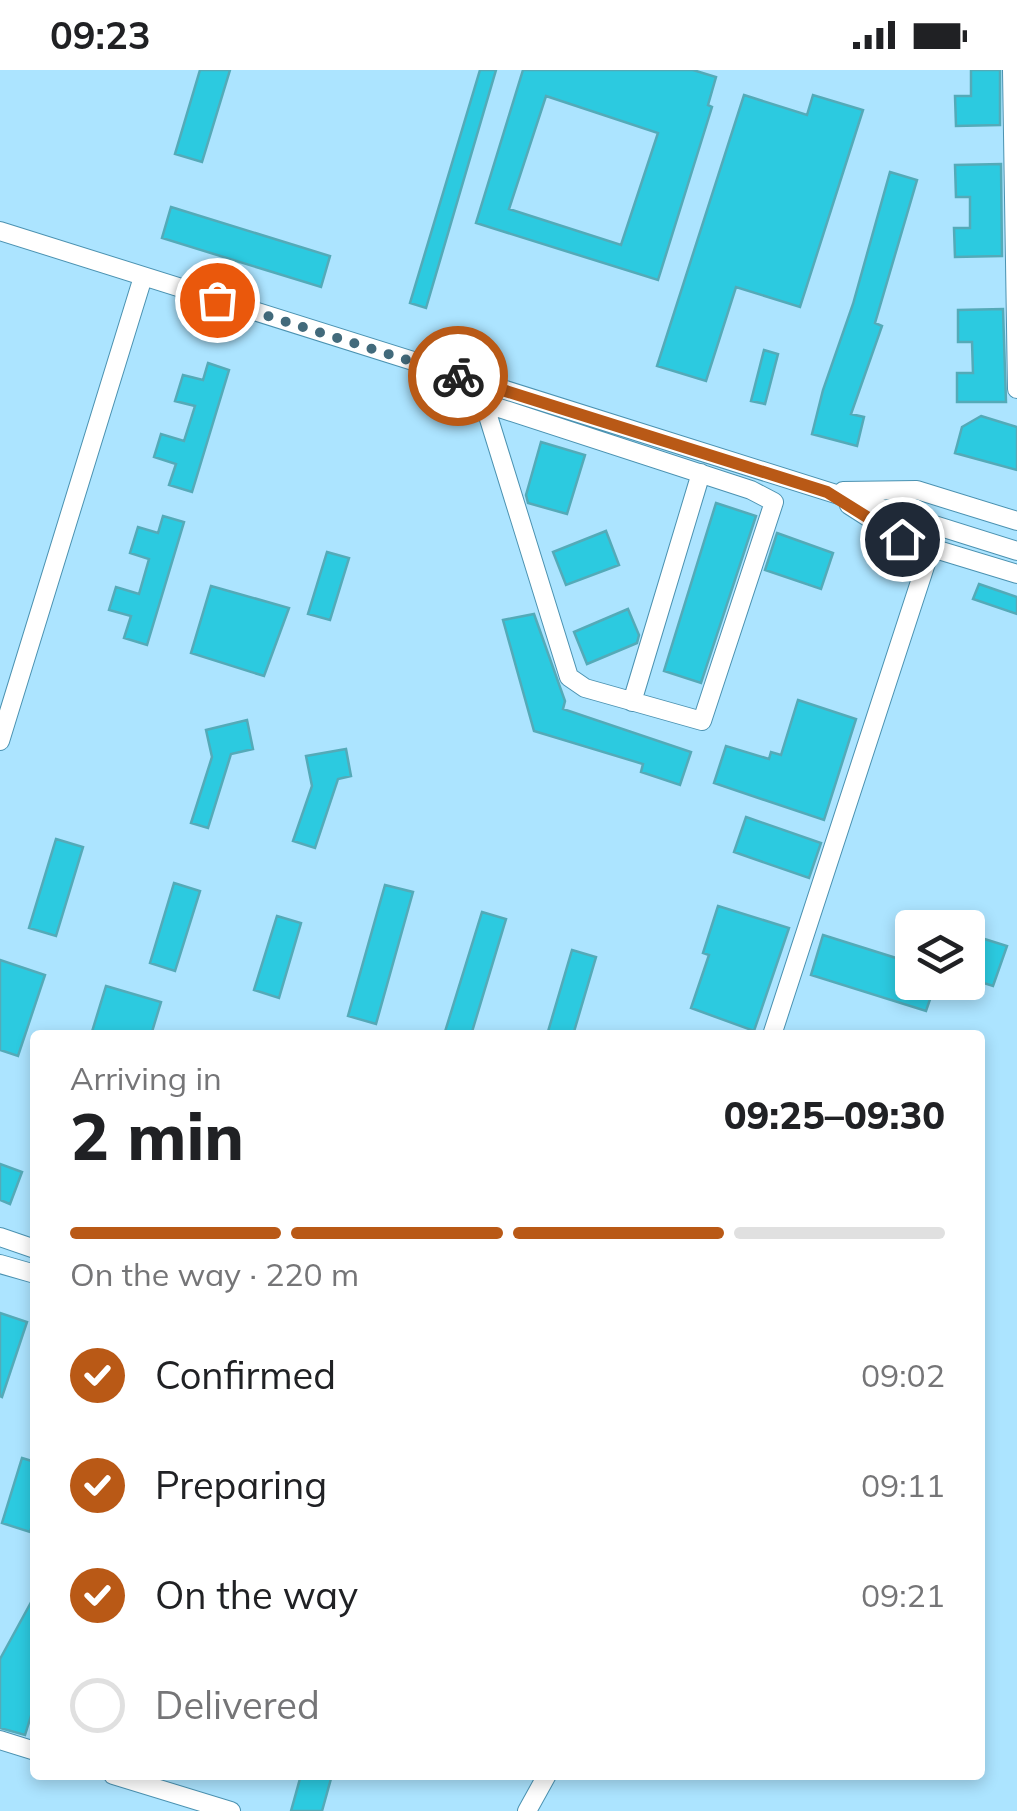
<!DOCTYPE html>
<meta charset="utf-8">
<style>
:root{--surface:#fff;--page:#f2f2f2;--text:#202124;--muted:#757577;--line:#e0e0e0;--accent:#b95916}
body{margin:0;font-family:Mulish,sans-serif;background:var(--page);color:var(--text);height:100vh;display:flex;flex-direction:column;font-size:38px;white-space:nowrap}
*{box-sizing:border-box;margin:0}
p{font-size:32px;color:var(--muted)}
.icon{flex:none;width:55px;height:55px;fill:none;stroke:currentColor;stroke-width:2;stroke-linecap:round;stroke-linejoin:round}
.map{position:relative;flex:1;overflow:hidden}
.side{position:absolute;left:30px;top:960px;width:955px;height:750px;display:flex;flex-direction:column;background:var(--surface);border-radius:10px;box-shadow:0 5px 15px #0003}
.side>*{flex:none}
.controls{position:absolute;left:895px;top:840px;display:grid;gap:20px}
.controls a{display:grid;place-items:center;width:90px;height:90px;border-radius:10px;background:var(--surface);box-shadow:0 5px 15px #0003;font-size:50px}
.pin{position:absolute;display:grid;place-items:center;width:85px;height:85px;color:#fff;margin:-42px;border:5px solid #fff;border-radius:50%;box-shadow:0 2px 10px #0007}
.courier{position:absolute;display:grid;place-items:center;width:100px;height:100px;margin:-50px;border:8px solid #b95916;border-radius:50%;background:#fff;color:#222;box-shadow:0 2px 12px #0007}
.overview em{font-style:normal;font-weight:800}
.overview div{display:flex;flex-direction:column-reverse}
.overview{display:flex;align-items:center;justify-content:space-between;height:170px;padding:0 40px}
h1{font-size:65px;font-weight:800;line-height:75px}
.bar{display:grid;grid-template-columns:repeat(4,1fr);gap:15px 10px;align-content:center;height:120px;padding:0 40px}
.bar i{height:12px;border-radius:8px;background:var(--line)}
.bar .selected{background:var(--accent)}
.bar p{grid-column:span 4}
ol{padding:0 40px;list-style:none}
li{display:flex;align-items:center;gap:30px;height:110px}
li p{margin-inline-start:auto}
li .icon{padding:10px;border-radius:50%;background:var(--accent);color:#fff;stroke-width:4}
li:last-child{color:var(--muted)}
li i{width:55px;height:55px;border:5px solid var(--line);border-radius:50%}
.status{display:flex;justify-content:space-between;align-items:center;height:70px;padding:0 50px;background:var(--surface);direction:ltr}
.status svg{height:28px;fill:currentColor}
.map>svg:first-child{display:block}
</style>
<div class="status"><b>09:23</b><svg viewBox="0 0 49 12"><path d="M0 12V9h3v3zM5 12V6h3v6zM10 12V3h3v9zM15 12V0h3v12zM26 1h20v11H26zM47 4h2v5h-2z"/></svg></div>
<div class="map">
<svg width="1017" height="1741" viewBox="0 0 1017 1741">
<rect width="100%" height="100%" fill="#ace4ff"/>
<path fill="#2ccae0" stroke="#54aab8" stroke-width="2.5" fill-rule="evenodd" d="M200 0H230L202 92 175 84Z
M480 0H496L426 238 410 233Z
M523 0H693L716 7 708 35 712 37 658 210 476 153ZM546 26 658 63 621 175 509 139Z
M971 0H1000V55L956 56 955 26H971Z
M744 25 807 45 813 25 863 40 800 237 736 217 706 311 657 296Z
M1001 94 1002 186 955 187 954 158H970V127H956L955 95Z
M890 102 917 110 875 253 882 256 851 344 864 347 857 376 812 364 823 320 853 234Z
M171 137 330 186 321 217 162 168Z
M1003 239 1006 332H957V303H973L972 272H958V240Z
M764 280 778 284 765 334 751 331Z
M208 293 229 300 192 422 169 415 176 394 154 387 161 364 184 371 195 336 175 331 183 305 203 310Z
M981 346 1017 357V400L955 383 962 357Z
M541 372 585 385 567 444 528 433 526 425Z
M716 433 756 446 701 613 664 601Z
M163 446 184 452 147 575 124 568 131 546 109 540 116 517 139 524 149 489 130 483 138 457 158 463Z
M606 461 619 495 566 515 553 482Z
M777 463 833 483 821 519 765 500Z
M327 482 349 488 330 550 308 544Z
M979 514 1017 527V544L973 529Z
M211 516 289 538 264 606 191 583Z
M628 539 639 565 637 573 587 594 574 562Z
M534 544 565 631 563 639 691 682 680 715 641 702 643 694 534 661 503 550Z
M798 630 856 649 824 750 714 713 726 676 769 689 771 682 781 685Z
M247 650 253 679 231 684 208 758 191 753 212 687 206 660Z
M346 679 351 706 338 709 315 778 293 771 312 716 306 686Z
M746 747 821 773 809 808 734 782Z
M56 769 83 777 56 866 29 858Z
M174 813 200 821 175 901 150 893Z
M385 815 413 822 376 954 348 946Z
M718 836 789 858 754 961 691 938 709 885 703 883Z
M482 842 506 849 471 965H444Z
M277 846 301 853 279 928 254 920Z
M823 865 912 893V912H936L926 941 811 905Z
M975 866 1007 876 993 916 968 908V889Z
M572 880 596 887 573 965H547Z
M0 890 45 905 18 986 0 980Z
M106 916 161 932 151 965H91Z
M0 1094 22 1102 10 1134 0 1130Z
M0 1243 27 1252 2 1327 0 1326Z
M22 1388 35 1392V1446L30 1462 2 1453Z
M35 1525V1633L25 1665 0 1658V1589Z
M301 1705H332L322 1741H291Z"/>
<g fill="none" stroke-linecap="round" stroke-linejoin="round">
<defs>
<path id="minor" d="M1012 0 1017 319
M0 161 1017 481
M477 312 484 333 569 607 585 618 702 651 774 432 751 420 484 333
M843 421 917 420 1017 451
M849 435 902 469 1017 504
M632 632 701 403
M0 671 143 207
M772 965 931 478
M0 1167 35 1179
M0 1194 35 1204
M0 1670 35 1681
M113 1705 231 1741
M527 1741 547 1705"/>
</defs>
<use href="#minor" stroke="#4b92b1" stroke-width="20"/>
<use href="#minor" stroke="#fff" stroke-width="18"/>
</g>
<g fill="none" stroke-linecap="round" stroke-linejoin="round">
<path stroke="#426a7b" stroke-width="10" stroke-dasharray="0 18" d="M217 230 458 306"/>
<path stroke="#b95916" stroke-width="12" d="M458 306 827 422 902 469"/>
</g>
</svg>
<div class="controls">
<a><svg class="icon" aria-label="layers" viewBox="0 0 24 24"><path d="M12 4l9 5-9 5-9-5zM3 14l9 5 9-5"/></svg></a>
</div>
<div class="pin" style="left:217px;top:230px;background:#ea580c"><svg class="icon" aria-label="bag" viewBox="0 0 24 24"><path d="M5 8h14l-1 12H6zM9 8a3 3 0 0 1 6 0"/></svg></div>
<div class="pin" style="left:902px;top:469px;background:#1f2937"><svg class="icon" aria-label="home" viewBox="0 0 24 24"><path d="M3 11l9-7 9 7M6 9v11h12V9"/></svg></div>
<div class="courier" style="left:458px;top:306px"><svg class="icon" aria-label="bike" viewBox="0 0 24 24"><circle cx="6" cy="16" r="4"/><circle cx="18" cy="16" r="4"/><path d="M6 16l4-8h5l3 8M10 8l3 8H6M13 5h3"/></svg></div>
<section class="side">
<div class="overview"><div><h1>2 min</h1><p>Arriving in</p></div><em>09:25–09:30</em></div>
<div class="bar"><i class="selected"></i><i class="selected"></i><i class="selected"></i><i></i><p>On the way · 220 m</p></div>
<ol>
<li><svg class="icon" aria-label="check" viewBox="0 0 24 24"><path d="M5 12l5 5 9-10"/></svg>Confirmed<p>09:02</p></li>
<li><svg class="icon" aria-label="check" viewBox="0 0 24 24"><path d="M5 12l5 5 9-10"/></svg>Preparing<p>09:11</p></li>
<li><svg class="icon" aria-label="check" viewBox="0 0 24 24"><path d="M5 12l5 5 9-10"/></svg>On the way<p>09:21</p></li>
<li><i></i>Delivered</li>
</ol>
</section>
</div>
